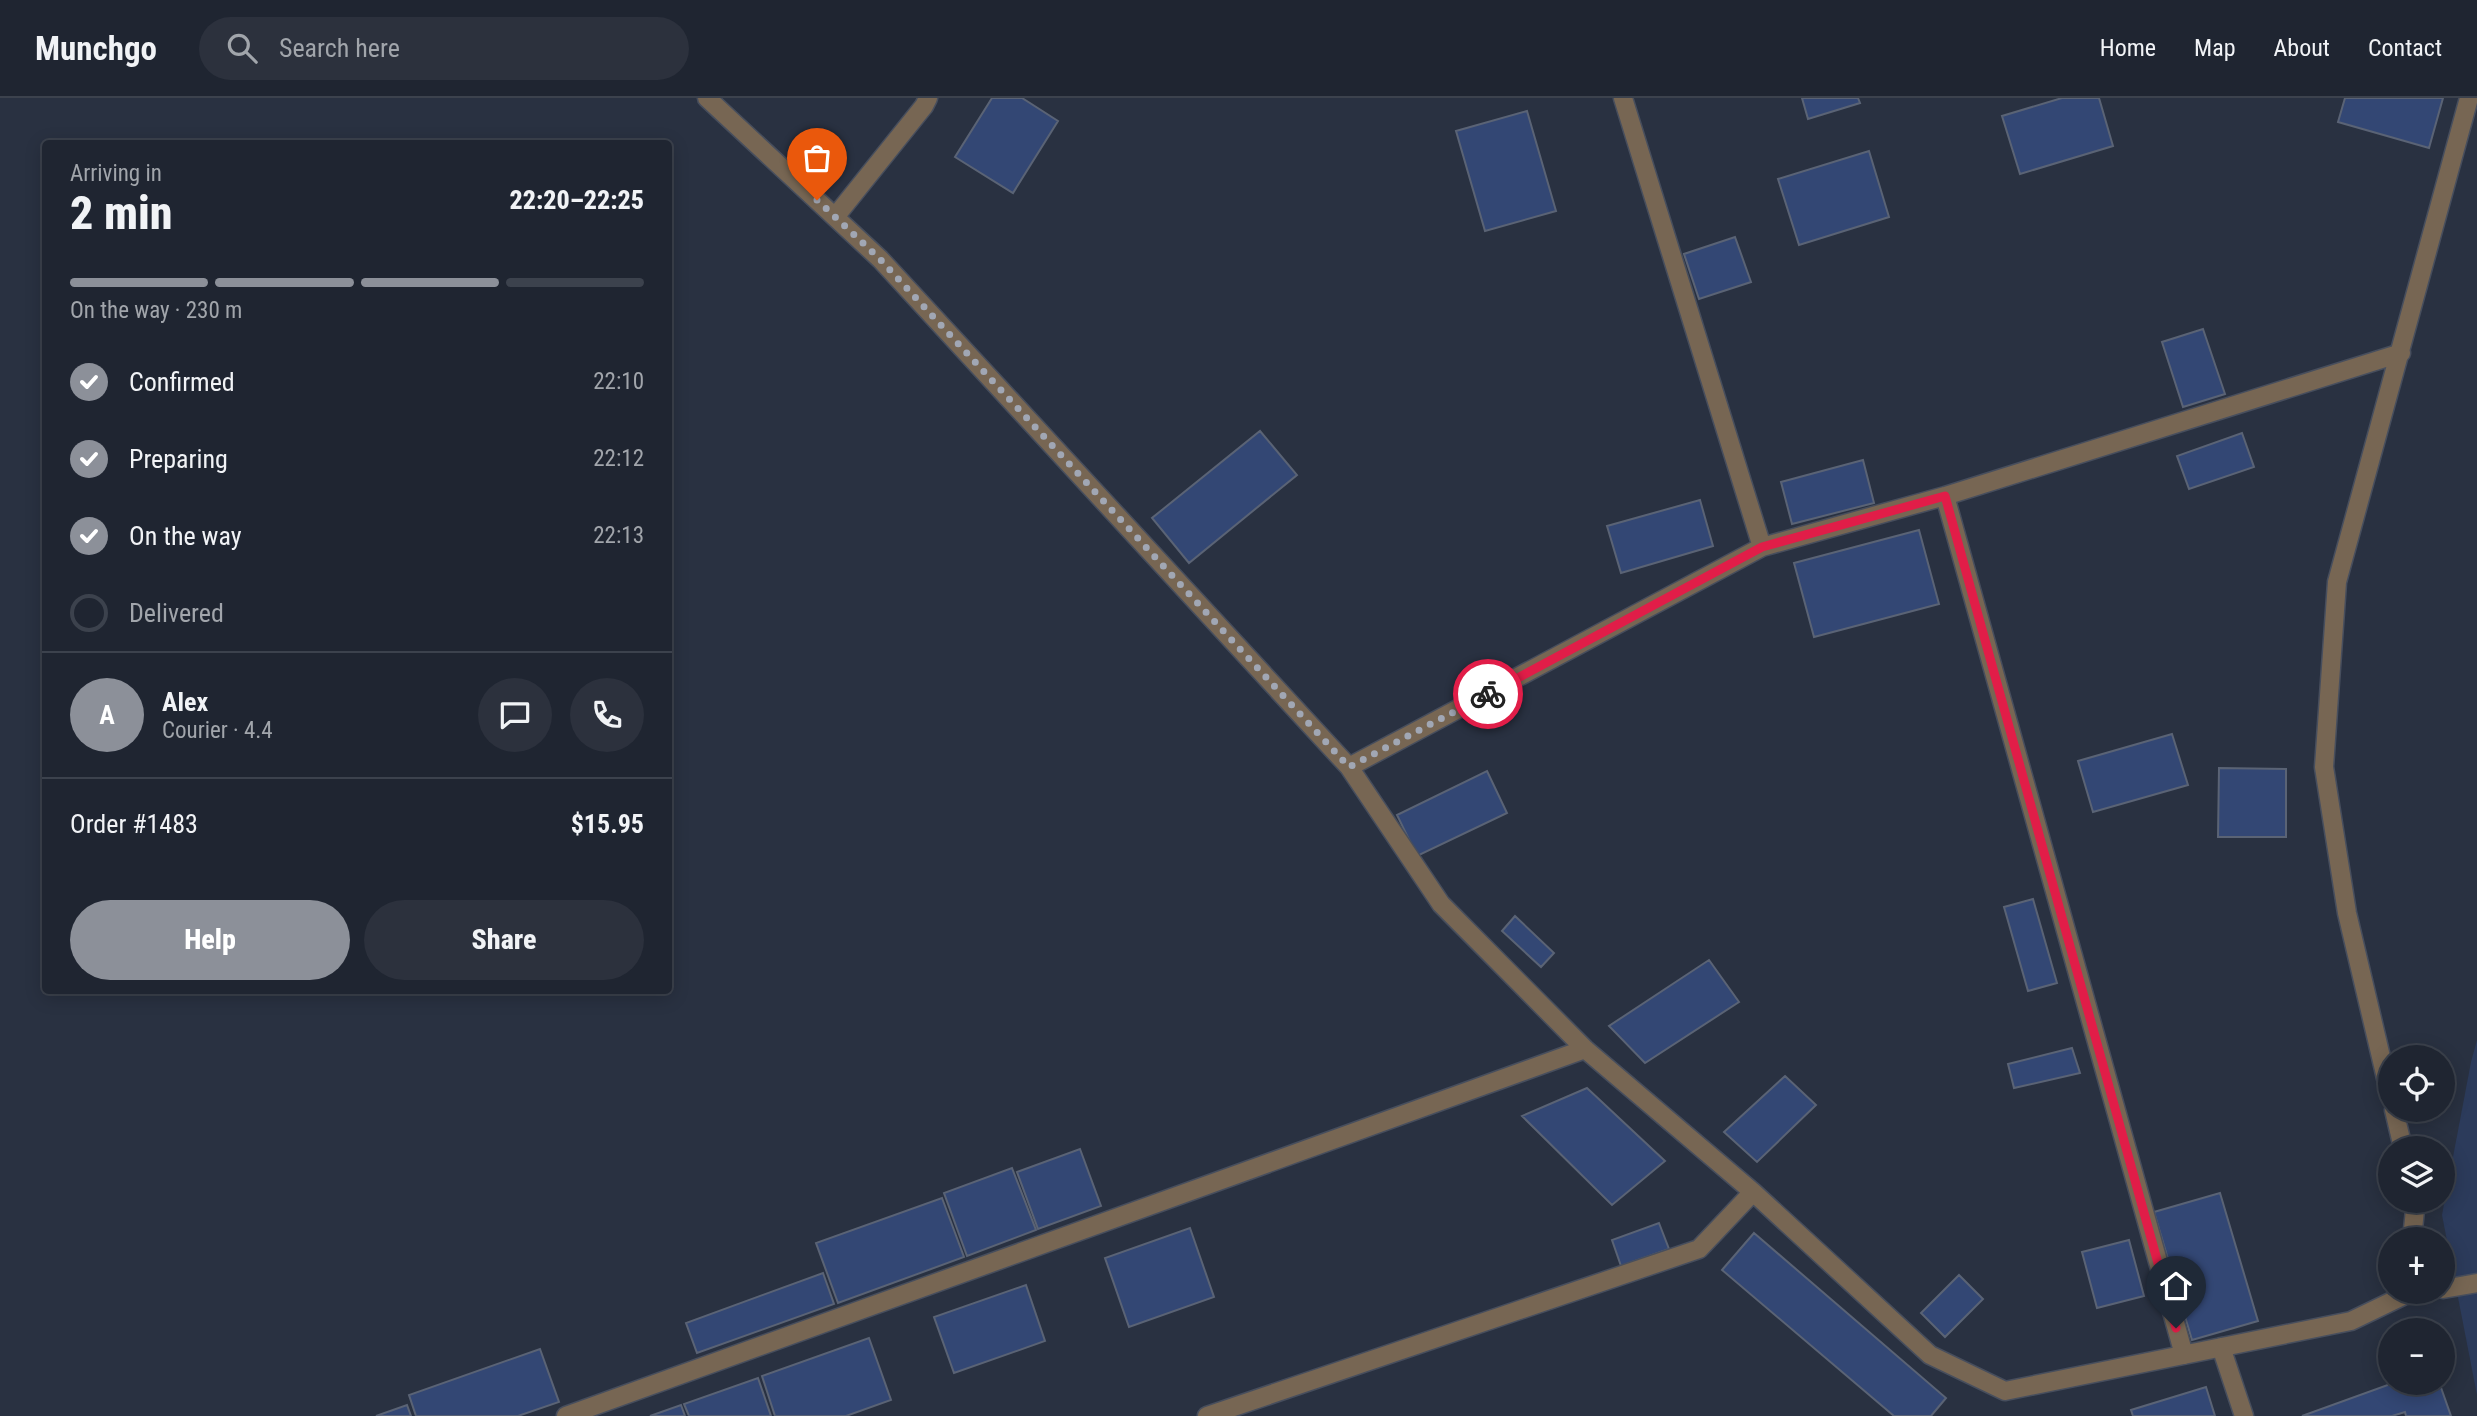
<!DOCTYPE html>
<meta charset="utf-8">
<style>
:root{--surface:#1f2531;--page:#2c313d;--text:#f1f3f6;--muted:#a1a5ab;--line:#3c424d;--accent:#8c9099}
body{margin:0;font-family:"Roboto Condensed",sans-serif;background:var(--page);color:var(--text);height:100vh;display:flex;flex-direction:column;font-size:26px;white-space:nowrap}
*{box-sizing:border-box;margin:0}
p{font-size:23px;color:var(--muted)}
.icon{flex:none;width:38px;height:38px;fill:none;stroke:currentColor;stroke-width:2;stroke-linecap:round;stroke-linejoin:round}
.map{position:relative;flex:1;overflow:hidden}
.panel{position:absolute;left:42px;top:42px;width:630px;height:854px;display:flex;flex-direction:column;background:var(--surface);border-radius:7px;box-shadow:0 4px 18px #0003,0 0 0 2px var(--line)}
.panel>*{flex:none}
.tools{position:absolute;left:2378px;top:947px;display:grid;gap:14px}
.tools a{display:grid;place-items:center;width:77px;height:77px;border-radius:50%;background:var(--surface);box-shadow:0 4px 18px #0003,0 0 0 2px var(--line);font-size:35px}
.pin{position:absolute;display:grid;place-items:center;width:60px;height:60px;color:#fff;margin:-72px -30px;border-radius:50% 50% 50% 0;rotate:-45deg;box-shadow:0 0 7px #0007}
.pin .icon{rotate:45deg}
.courier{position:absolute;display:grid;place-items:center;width:70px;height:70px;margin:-35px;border:5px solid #e11d48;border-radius:50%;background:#fff;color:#222;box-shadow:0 2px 9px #0007}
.summary em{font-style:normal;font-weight:800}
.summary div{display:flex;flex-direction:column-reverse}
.summary{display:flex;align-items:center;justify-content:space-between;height:119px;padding:0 28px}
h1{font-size:46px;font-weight:800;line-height:52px}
.bar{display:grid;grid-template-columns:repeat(4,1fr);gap:10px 7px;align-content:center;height:84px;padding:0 28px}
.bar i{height:9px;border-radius:5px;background:var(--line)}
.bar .active{background:var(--accent)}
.bar p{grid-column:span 4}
.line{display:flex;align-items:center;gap:18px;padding:0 28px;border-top:2px solid var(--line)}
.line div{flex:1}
.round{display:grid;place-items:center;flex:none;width:74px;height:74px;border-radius:37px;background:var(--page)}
ol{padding:0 28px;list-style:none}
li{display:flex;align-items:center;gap:21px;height:77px}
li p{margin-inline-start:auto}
li .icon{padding:7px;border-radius:50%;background:var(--accent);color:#fff;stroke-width:4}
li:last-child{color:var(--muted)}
li i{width:38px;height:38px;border:4px solid var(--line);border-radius:50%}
.button{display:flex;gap:14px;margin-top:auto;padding:14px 28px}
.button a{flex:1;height:80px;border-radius:42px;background:var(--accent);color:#fff;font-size:28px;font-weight:800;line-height:80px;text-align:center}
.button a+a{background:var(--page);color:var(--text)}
header{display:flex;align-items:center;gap:42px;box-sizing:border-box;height:98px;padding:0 35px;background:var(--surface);border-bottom:2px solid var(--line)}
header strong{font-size:33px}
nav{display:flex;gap:38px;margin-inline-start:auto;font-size:24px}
.search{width:490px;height:63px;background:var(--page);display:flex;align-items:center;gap:18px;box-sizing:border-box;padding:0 24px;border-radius:38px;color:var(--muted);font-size:26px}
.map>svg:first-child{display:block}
</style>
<header>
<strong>Munchgo</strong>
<div class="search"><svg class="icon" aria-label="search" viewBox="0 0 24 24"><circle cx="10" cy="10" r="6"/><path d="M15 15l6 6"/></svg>Search here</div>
<nav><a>Home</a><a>Map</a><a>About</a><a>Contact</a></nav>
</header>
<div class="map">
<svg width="2477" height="1318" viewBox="0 0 2477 1318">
<rect width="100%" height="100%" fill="#293141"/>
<path fill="#2c3b5b" d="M2477 942V1297L2442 1117 2471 964Z"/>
<path fill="#334774" stroke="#5a6375" stroke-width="2" d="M992 0H1022L1058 23 1013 95 955 59Z
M1802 0H1858L1860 5 1808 21Z
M2062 0H2099L2113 48 2020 76 2002 18Z
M2345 0H2443L2429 50 2338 24Z
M1527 13 1556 113 1485 133 1456 33Z
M1869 53 1889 119 1799 147 1778 81Z
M1735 139 1751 184 1699 201 1684 156Z
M2203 231 2225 296 2183 309 2162 244Z
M1260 333 1297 377 1189 465 1152 420Z
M2242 335 2254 369 2189 391 2177 358Z
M1863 362 1874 405 1792 426 1781 384Z
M1700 402 1713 448 1621 475 1607 428Z
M1919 432 1939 506 1814 539 1794 465Z
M2172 636 2188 687 2093 714 2078 663Z
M2219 670 2286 671V739H2218Z
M1487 673 1507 715 1417 758 1397 717Z
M2033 801 2057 885 2028 893 2004 809Z
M1515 818 1554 855 1541 869 1502 833Z
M1709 862 1739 904 1645 965 1609 928Z
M2072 950 2080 975 2014 990 2008 966Z
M1785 978 1816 1007 1757 1064 1724 1034Z
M1587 990 1665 1063 1612 1107 1522 1018Z
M1080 1051 1101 1108 1038 1131 1017 1074Z
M1012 1070 1036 1132 967 1158 944 1095Z
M2220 1095 2258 1223 2192 1242 2154 1114Z
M942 1100 964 1159 838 1205 816 1145Z
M1659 1125 1669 1151 1621 1168 1612 1142Z
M1190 1130 1214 1199 1129 1229 1105 1160Z
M1754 1135 1946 1300 1931 1318H1894L1722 1172Z
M2129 1142 2144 1198 2097 1210 2082 1154Z
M823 1175 834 1206 697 1255 686 1225Z
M1959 1177 1983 1201 1945 1239 1921 1215Z
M1026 1187 1045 1243 954 1275 934 1219Z
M869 1240 891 1302 846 1318H775L762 1278Z
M540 1251 559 1304 518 1318H416L409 1297Z
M758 1280 771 1318H689L684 1306Z
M2396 1284H2439L2451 1318H2406L2405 1314 2392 1318H2302Z
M2206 1289 2215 1318H2133L2131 1312Z
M407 1307 411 1318H376Z
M681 1307 685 1318H650Z"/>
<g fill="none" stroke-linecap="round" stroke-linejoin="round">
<defs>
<path id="minor" d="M707 0 880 161 1349 669 1441 806 1585 951 1753 1094 1930 1257 2005 1293 2351 1223 2405 1197 2427 1194
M1623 0 1762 449
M835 119 924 8 928 0
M1945 398 2184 1257
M1349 669 1762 449 1945 398 2401 255
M2390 997 2347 815 2324 669 2337 484 2469 0
M2394 1012 2403 1050
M2412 1141 2416 1102
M2443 1191 2477 1185
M2221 1249 2244 1318
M566 1318 1585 951
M1207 1318 1699 1151 1753 1094"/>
</defs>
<use href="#minor" stroke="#474e5d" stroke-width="21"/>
<use href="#minor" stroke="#776653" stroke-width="18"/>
</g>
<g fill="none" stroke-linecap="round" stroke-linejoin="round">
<path stroke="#a1a7b4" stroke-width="7" stroke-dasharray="0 12.6" d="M817 102 880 161 1349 669 1488 596"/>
<path stroke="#e11d48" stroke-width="9" d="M1488 596 1762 449 1945 398 2176 1230"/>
</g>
</svg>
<div class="tools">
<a><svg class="icon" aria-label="locate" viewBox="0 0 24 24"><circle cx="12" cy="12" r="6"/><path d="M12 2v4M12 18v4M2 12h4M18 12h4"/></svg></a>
<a><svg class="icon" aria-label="layers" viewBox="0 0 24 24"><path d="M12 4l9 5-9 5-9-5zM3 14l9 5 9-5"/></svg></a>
<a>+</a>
<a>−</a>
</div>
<div class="pin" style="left:817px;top:102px;background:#ea580c"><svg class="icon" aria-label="bag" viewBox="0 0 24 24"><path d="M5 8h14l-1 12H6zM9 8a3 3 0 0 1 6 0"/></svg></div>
<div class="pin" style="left:2176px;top:1230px;background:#1f2937"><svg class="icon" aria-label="home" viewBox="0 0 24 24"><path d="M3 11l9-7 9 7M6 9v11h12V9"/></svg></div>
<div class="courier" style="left:1488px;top:596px"><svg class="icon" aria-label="bike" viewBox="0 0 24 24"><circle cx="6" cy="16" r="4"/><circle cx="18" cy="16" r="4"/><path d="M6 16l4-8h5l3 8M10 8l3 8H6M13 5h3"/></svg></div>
<section class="panel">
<div class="summary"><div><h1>2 min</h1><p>Arriving in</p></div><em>22:20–22:25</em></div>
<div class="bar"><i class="active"></i><i class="active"></i><i class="active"></i><i></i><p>On the way · 230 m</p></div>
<ol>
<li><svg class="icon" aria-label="check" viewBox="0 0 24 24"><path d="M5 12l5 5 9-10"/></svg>Confirmed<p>22:10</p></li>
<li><svg class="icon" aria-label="check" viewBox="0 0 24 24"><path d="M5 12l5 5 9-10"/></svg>Preparing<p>22:12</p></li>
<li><svg class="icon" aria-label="check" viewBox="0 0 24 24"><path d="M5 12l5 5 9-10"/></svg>On the way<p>22:13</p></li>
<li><i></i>Delivered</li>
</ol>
<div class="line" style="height:126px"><b class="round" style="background:var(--accent);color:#fff">A</b><div><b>Alex</b><p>Courier · 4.4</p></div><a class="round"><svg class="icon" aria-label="chat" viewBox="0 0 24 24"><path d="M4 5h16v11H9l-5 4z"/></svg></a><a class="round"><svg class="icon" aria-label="phone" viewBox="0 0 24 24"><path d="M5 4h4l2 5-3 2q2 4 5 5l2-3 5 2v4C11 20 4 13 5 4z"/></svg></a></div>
<div class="line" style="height:91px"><div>Order #1483</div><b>$15.95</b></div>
<div class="button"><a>Help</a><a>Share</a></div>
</section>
</div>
